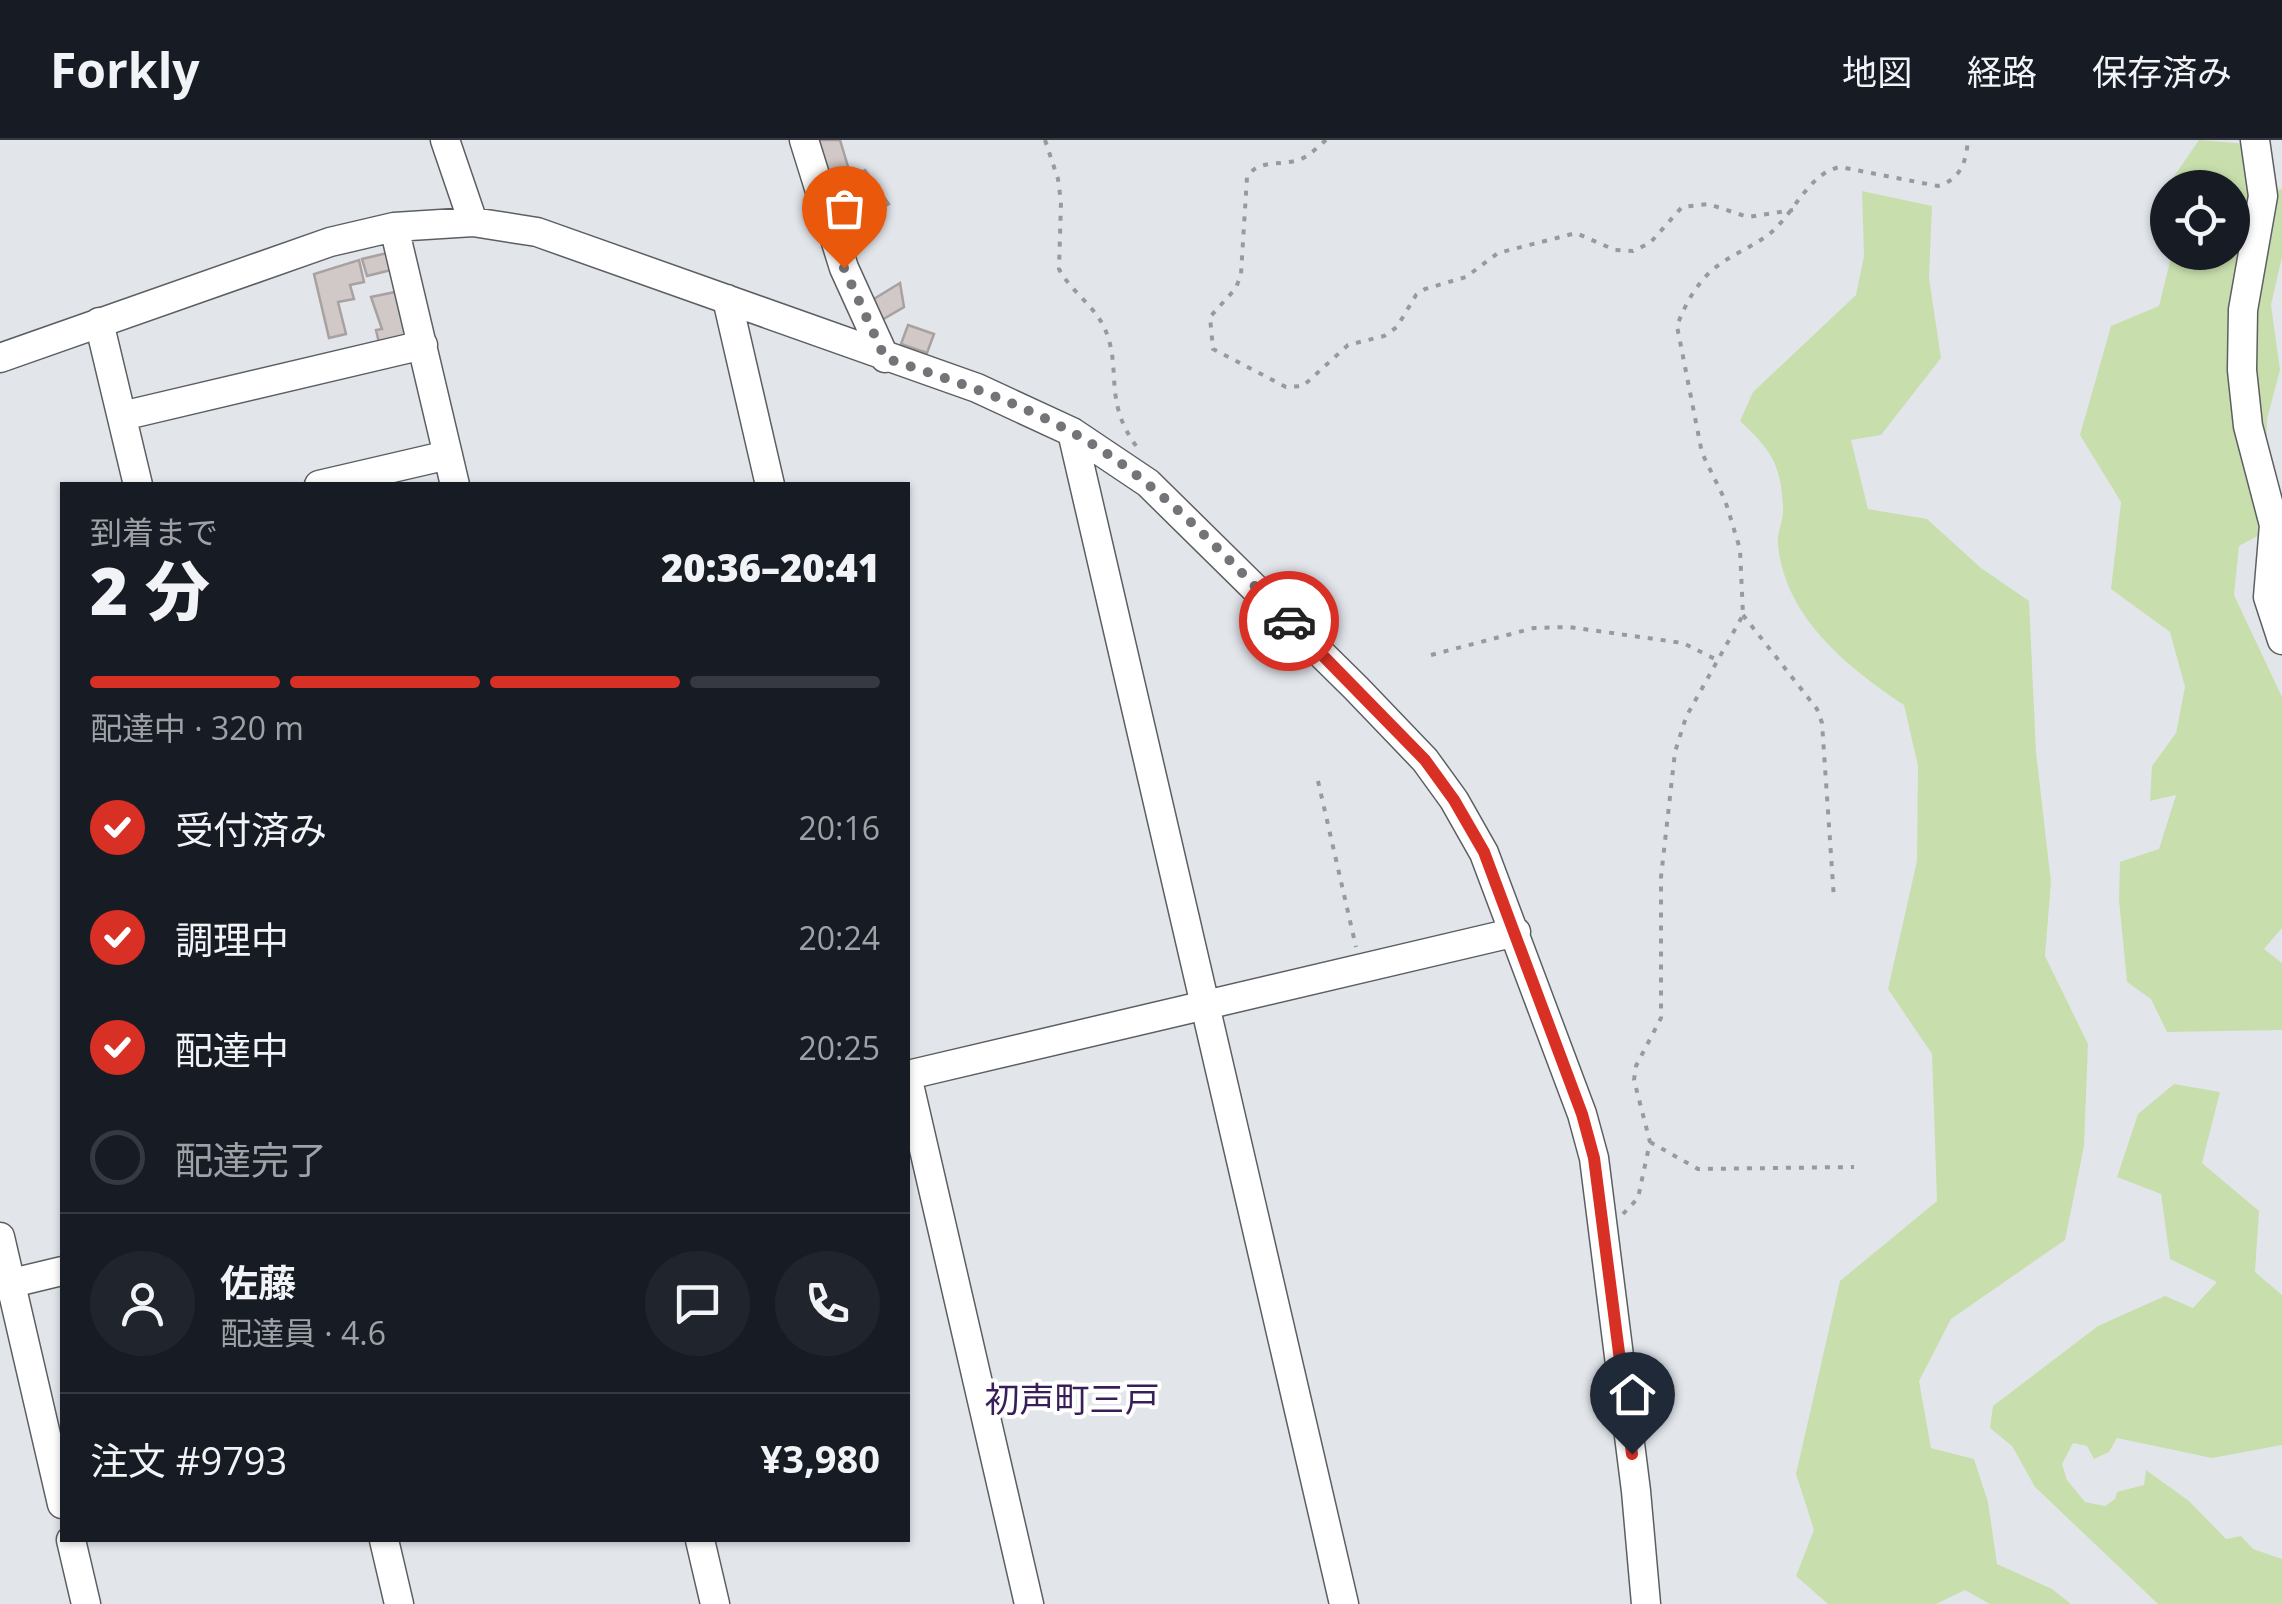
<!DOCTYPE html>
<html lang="ja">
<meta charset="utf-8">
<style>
:root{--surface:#171b24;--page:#20242c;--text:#f1f3f6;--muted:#9ea1a6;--line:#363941;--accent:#d93025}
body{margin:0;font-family:"Open Sans","Noto Sans JP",sans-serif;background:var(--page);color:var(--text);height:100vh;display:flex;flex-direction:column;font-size:38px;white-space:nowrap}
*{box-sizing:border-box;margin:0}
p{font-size:32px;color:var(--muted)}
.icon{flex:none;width:55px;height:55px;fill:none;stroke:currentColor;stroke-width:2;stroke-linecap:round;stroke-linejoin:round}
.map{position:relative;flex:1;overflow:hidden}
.panel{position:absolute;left:60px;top:342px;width:850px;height:1060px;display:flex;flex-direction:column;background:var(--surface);border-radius:0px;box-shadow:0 2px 8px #0004}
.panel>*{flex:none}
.tools{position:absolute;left:2150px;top:30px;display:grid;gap:20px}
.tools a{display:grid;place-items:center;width:100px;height:100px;border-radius:50%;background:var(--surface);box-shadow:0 2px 8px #0004;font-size:50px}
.pin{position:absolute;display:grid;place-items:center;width:85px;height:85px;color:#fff;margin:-102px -42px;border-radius:50% 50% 50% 0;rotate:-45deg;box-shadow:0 0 10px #0007}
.pin .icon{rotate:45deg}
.courier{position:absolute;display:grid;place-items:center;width:100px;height:100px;margin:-50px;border:8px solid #d93025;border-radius:50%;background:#fff;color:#222;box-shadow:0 2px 12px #0007}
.overview em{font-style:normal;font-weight:800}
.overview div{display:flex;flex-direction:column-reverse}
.overview{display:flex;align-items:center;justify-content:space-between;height:170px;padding:0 30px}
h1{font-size:65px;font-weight:800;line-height:75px}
.bar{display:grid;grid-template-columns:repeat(4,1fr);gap:15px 10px;align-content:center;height:120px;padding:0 30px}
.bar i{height:12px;border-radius:8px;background:var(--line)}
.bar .selected{background:var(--accent)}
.bar p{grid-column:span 4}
.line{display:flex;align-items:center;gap:25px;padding:0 30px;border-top:2px solid var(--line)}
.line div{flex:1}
.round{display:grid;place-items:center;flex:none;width:105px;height:105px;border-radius:52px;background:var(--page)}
ol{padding:0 30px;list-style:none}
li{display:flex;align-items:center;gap:30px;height:110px}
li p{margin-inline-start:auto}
li .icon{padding:10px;border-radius:50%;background:var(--accent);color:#fff;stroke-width:4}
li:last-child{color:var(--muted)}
li i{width:55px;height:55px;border:5px solid var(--line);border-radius:50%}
header{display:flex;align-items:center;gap:60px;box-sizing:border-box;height:140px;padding:0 50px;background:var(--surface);border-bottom:2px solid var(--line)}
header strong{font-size:48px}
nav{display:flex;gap:55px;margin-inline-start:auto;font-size:35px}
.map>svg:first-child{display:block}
</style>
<header>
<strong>Forkly</strong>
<nav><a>地図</a><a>経路</a><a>保存済み</a></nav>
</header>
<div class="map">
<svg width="2282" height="1464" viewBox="0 0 2282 1464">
<rect width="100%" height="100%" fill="#e2e6eb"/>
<path fill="#c8dfad" d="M2199 0 2248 4 2258 53 2282 49V117L2271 165 2280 230 2267 279 2265 392 2239 406 2234 455 2282 557V788L2264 809 2282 823V890L2167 892 2151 859 2127 842 2119 760 2120 722 2159 709 2176 655 2150 661 2152 626 2176 593 2185 547 2170 492 2111 449 2121 362 2080 295 2111 186 2159 166 2172 113 2232 112V48L2170 47V42Z
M1862 51 1932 66 1929 138 1941 218 1881 295 1851 300 1868 369 1927 379 1981 428 2029 461 2036 612 2051 742 2045 816 2088 904 2084 1006 2065 1100 1951 1179 1919 1241 1931 1308 1974 1319 1988 1362 1997 1424 2052 1449 2071 1464H1990L1965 1450 1936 1464H1828L1796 1436 1814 1390 1796 1334 1840 1141 1937 1061 1932 914 1888 849 1917 721 1918 626 1904 565C1847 527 1786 478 1778 406 1776 393 1784 380 1783 368 1781 324 1771 310 1740 281L1753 252 1856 155 1864 116Z
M2174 944 2220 952 2202 1023 2259 1071 2255 1132 2282 1155V1305L2212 1318 2117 1298 2109 1312 2094 1319 2087 1306 2073 1303 2062 1324 2067 1340 2085 1362 2105 1366 2115 1359 2117 1352 2144 1345 2146 1330 2189 1361 2226 1399 2241 1396 2253 1409 2282 1419V1464H2158L2035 1347 2012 1306 1990 1288 1993 1266 2098 1186 2165 1156 2193 1168 2217 1142 2170 1119 2161 1054 2117 1037 2138 974Z"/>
<path fill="#d0c9c8" stroke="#a8a1a0" stroke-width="2.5" d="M814 0H840L849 30 821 37Z
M865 30 889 64 860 79 843 41Z
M846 70 860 97 846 104 834 76Z
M387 113 391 130 367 136 362 119Z
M359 120 364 142 350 145 354 159 338 162 346 194 329 198 314 134Z
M900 143 904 167 880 181 869 162Z
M395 152 407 196 379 203 376 190 382 189 371 157Z
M908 185 934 194 927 213 901 204Z"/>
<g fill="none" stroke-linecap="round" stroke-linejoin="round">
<defs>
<path id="minor" d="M445 0 473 82
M804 0 844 128 885 218
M2255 0 2263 56 2243 170 2242 230 2248 286 2274 385 2268 457 2282 500
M394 87 455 345
M727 159 770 345
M99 182 138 345
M0 218 330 102 394 87 473 82 537 92 977 248 1072 292 1148 343 1356 548 1425 620 1454 660 1484 713 1582 974 1594 1018 1636 1351 1646 1464
M122 276 423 205
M1072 292 1344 1464
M319 345 448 315
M908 935 1516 792
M908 940 1029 1464
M0 1097 62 1364
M0 1146 62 1131
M71 1400 86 1464
M384 1400 399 1464
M700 1400 715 1464"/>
</defs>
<use href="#minor" stroke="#5b5f63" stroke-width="31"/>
<path stroke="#989b9e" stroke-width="4" stroke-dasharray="5 8" stroke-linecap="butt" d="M1045 0 1058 39 1061 62 1059 129C1070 150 1092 164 1103 185 1124 227 1101 259 1137 307
M1326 0C1320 5 1313 12 1307 16 1286 29 1260 16 1247 37L1241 134 1236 148 1210 177 1213 209 1286 247 1303 246 1348 205 1384 196 1397 187 1416 155 1425 149 1466 137 1498 113 1576 93 1615 110 1633 111 1650 103 1682 67 1708 64 1748 77 1793 70
M1743 475 1817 569 1822 583 1834 759
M1431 515 1534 488 1569 487 1683 503 1717 520
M1318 641 1356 807
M1650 1002 1698 1029 1854 1027
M1623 1074 1638 1058 1650 1002 1634 940 1636 926 1661 878V737L1675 612 1686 577 1743 475 1740 409 1725 360 1702 313 1677 186C1684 167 1694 148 1709 133 1727 116 1749 109 1768 95 1794 75 1808 33 1840 27L1938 46C1961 39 1966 22 1968 0"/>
<use href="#minor" stroke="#fff" stroke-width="28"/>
</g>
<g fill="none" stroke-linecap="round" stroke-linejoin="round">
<path stroke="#727477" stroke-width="10" stroke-dasharray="0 18" d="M844 128 885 218C960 243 1036 267 1103 311 1173 357 1230 422 1289 481"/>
<path stroke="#d93025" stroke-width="12" d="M1289 481 1425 620 1454 660 1484 712 1582 974 1594 1018 1632 1314"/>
</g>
<g text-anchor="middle" stroke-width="8" stroke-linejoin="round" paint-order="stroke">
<g font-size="35" fill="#381e57" stroke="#fff">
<text x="1072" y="1272">初声町三戸</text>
</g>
</g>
</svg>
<div class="tools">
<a><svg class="icon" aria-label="locate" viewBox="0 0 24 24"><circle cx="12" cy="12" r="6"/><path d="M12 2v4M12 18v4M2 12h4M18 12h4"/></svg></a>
</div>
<div class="pin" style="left:844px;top:128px;background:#ea580c"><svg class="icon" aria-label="bag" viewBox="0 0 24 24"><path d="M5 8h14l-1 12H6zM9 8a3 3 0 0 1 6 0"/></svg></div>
<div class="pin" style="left:1632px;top:1314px;background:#1f2937"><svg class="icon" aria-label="home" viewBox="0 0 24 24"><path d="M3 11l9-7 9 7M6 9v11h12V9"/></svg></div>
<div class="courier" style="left:1289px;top:481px"><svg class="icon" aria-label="car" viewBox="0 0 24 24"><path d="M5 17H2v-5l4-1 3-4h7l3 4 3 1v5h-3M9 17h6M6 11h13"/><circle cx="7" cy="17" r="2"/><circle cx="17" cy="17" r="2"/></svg></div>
<section class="panel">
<div class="overview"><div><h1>2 分</h1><p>到着まで</p></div><em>20:36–20:41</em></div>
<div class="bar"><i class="selected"></i><i class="selected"></i><i class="selected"></i><i></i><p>配達中 · 320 m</p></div>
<ol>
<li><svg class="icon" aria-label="check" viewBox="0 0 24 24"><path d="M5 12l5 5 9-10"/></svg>受付済み<p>20:16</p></li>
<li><svg class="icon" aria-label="check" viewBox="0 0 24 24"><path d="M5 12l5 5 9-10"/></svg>調理中<p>20:24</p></li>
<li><svg class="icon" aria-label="check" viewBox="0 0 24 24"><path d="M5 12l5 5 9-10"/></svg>配達中<p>20:25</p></li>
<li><i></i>配達完了</li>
</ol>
<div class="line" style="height:180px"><a class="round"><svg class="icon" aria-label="person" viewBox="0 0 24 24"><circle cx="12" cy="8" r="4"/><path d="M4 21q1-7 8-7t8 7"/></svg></a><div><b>佐藤</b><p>配達員 · 4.6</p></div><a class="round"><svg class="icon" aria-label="chat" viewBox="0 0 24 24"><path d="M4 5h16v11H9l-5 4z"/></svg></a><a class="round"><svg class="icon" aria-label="phone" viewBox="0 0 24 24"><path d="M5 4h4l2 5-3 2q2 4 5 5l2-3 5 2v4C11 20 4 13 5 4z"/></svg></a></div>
<div class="line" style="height:130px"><div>注文 #9793</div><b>¥3,980</b></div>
</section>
</div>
